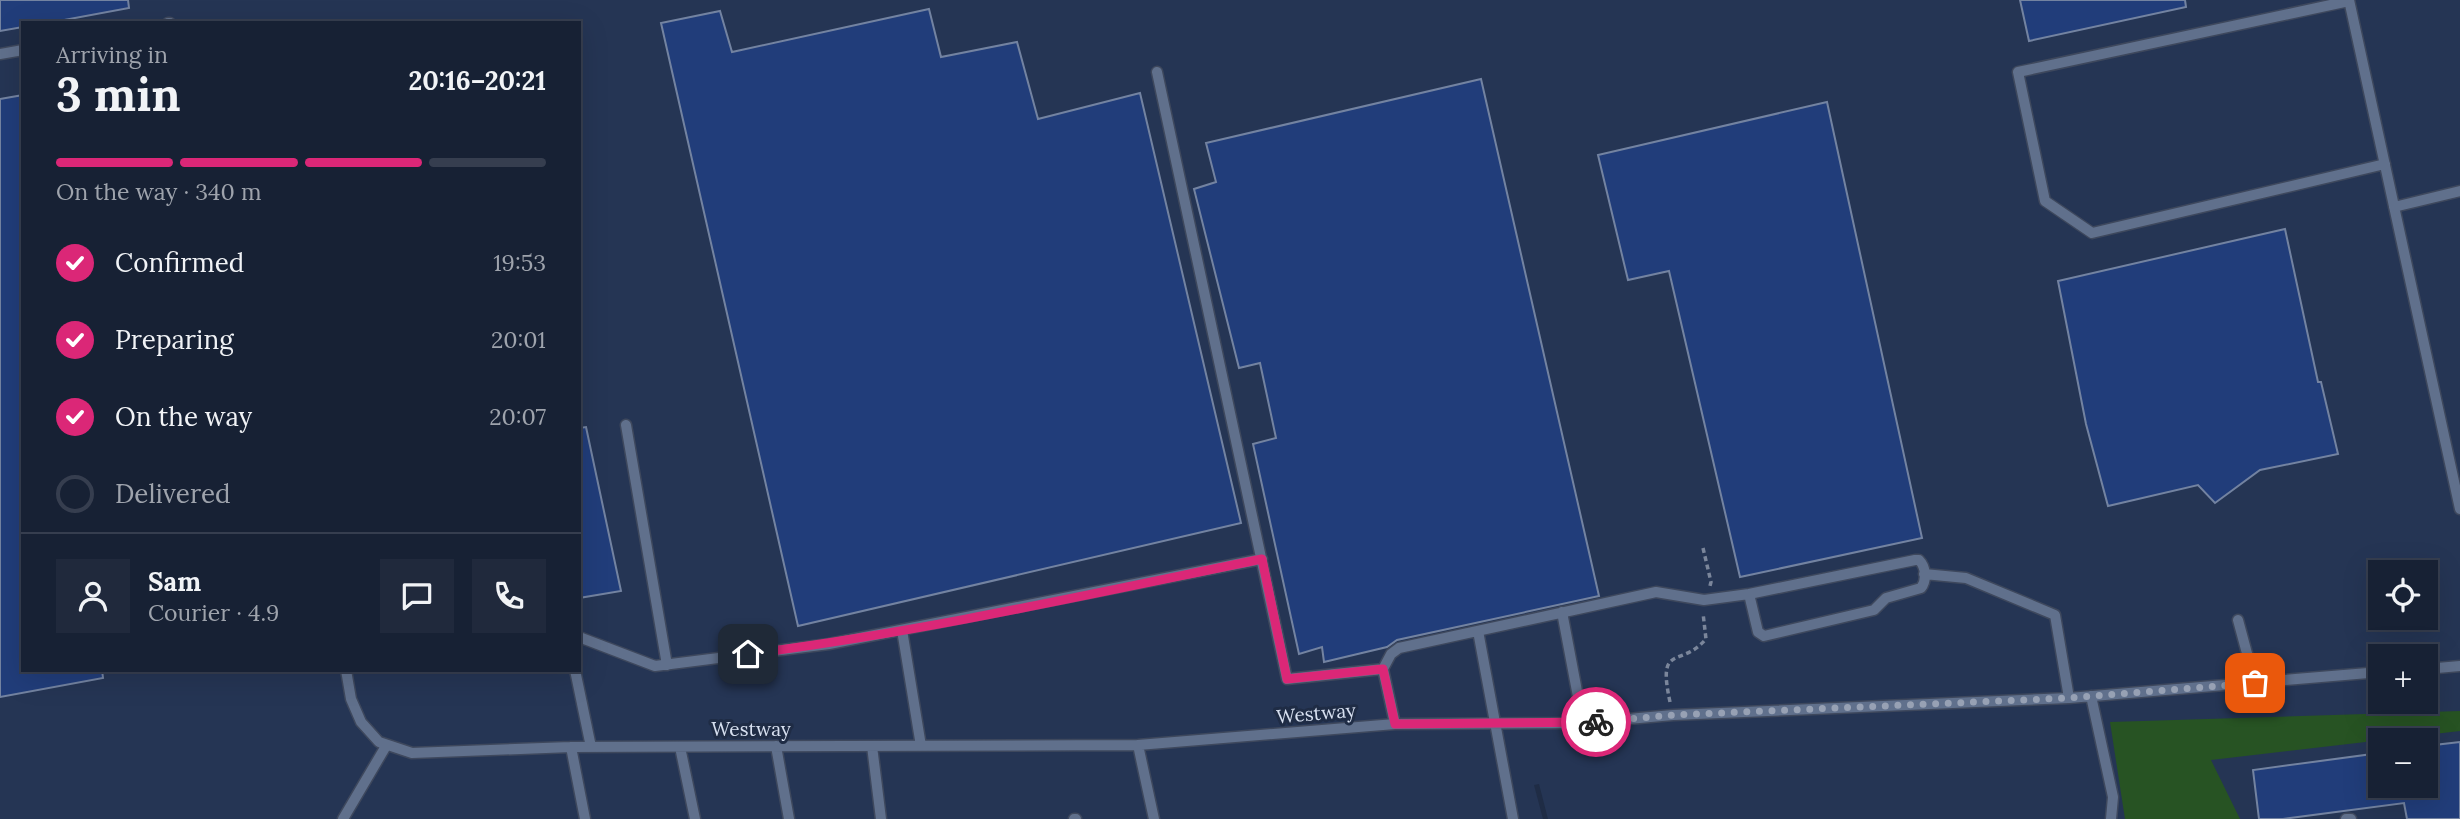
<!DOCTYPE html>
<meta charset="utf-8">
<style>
:root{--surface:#172134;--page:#20293c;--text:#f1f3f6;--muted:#9ea3ac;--line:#363e4f;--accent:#db2777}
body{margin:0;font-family:Lora,serif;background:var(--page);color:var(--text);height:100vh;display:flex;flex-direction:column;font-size:26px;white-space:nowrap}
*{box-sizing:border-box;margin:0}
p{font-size:23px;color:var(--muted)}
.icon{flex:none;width:38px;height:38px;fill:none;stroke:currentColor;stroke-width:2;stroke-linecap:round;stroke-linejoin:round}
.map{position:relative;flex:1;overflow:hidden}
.sheet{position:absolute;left:21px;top:21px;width:560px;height:651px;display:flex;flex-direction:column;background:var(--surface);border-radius:0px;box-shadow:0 7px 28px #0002,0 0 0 2px var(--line)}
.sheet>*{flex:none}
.buttons{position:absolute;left:2368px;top:560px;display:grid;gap:14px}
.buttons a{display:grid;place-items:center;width:70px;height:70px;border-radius:0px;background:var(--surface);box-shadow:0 7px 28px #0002,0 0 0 2px var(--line);font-size:35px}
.pin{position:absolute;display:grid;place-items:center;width:60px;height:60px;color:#fff;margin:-30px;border-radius:14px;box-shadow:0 4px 10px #0006}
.courier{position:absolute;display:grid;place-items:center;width:70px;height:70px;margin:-35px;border:5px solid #db2777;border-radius:50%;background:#fff;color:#222;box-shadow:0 2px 9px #0007}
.overview em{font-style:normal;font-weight:700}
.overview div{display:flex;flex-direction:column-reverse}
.overview{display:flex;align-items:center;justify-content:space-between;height:119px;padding:0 35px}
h1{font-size:46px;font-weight:700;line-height:52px}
.bar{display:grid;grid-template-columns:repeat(4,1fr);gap:10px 7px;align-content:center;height:84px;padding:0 35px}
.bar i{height:9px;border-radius:5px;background:var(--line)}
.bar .on{background:var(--accent)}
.bar p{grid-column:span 4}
.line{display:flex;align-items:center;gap:18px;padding:0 35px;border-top:2px solid var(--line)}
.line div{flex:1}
.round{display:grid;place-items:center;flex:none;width:74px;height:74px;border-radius:0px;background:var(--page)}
ol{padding:0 35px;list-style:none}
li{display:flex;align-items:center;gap:21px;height:77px}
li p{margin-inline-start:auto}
li .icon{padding:7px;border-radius:50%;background:var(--accent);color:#fff;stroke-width:4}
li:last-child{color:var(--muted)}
li i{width:38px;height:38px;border:4px solid var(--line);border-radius:50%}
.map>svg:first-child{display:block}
</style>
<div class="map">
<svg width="2460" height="819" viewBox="0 0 2460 819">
<rect width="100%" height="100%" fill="#1f2c45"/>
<path fill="#253554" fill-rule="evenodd" d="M0 0H2460V819H1548L1539 784 1534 785 1543 819H0ZM23 23H579V670H23ZM2380 572H2426V618H2380ZM2380 656H2426V702H2380ZM2380 740H2426V786H2380Z"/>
<path fill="#275323" d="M2460 711V731L2211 760 2240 819H2125L2110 722Z"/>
<path fill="#213d7a" stroke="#7383a1" stroke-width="2" d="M0 0H128L129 8 48 23H23V27L0 31Z
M2020 0H2185L2186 7 2029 41Z
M929 9 941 57 1017 42 1038 119 1140 93 1241 523 798 626 661 23 720 11 732 52Z
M1481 79 1599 596 1397 640 1387 647 1324 662 1322 647 1299 654 1253 444 1276 438 1260 363 1239 368 1194 189 1216 182 1206 143Z
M23 95V670H102L103 678 0 697V99Z
M1827 102 1922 538 1740 577 1669 271 1628 280 1598 155Z
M2285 229 2318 382H2321L2338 454 2260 470 2215 503 2198 485 2108 506 2086 424 2058 281Z
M586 427 621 591 579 598V428Z
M2460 742V819H2407L2404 803 2283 819H2259L2253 770 2380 753V786H2426V746Z"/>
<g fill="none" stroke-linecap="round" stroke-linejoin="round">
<defs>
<path id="lane" d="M2349 0 2460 509
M2349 1 2018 72 2045 201 2092 233 2385 164
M168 23H170
M0 54 23 50
M1157 72 1287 679 1383 669 1395 724
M2394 207 2460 191
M626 425 667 665
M1924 574 1966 578 2055 615 2069 698
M1562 612 1583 723
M2238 620 2255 683
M902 630 921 746
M1478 631 1513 819
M579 637 655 666 829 644 1262 559
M1383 669 1391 654 1399 648 1656 592 1704 600 1749 594 1915 560H1919C1926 567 1927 580 1921 588L1886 598 1874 610 1764 636 1758 632 1749 594
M2426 669 2460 666
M346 670 351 699 361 722 379 742 412 753 571 747 1138 745 1395 724 1583 723 1673 715 2069 698 2380 672
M575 670 591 747
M2091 696 2113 797 2111 819
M1138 745 1154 819
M776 746 789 819
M872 746 881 819
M571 747 585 819
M680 747 695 819
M343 819 386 746
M1074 819H1076
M2346 819H2351"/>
</defs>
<use href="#lane" stroke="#3e485d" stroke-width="13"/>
<path stroke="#7b869b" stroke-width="3.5" stroke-dasharray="5 3.5" stroke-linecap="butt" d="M1703 548 1711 582 1710 586
M1670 702C1657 642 1680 669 1706 639L1703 613"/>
<use href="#lane" stroke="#60708c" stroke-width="10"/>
</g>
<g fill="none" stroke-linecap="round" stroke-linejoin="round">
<path stroke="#97a1b4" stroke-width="7" stroke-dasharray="0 12.6" d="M1596 722 1673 715 2069 698 2255 683"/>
<path stroke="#db2777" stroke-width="9" d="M748 654C921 632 1091 594 1262 559L1287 679 1383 669 1395 724 1596 722"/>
</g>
<g text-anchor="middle" stroke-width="6" stroke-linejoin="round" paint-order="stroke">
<g font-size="19" fill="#d7e0f0" stroke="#1f2c45">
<text transform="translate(1316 713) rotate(-5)" y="7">Westway</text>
<text x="751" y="736">Westway</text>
</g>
</g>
</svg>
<div class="buttons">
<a><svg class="icon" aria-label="locate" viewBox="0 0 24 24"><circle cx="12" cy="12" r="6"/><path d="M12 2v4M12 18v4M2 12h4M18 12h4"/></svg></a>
<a>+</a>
<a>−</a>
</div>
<div class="pin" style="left:2255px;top:683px;background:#ea580c"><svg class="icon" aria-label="bag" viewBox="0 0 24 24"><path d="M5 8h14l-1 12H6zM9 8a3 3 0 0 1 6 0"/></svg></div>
<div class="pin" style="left:748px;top:654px;background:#1f2937"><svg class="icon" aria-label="home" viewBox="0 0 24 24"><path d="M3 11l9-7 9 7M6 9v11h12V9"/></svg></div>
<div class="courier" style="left:1596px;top:722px"><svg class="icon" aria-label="bike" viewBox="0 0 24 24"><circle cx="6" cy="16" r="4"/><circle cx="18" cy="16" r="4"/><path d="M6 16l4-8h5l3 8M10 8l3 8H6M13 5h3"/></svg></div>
<section class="sheet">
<div class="overview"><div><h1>3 min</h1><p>Arriving in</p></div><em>20:16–20:21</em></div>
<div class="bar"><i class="on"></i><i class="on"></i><i class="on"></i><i></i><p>On the way · 340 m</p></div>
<ol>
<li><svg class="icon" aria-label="check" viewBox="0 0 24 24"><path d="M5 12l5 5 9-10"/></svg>Confirmed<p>19:53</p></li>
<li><svg class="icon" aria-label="check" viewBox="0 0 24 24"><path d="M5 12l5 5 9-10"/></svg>Preparing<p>20:01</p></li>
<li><svg class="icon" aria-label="check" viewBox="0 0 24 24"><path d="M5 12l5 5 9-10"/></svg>On the way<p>20:07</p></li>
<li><i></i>Delivered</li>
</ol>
<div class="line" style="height:126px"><a class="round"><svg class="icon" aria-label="person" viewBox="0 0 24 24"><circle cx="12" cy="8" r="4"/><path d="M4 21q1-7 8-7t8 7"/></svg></a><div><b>Sam</b><p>Courier · 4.9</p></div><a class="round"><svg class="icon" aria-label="chat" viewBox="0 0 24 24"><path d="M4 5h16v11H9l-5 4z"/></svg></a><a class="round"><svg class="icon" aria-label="phone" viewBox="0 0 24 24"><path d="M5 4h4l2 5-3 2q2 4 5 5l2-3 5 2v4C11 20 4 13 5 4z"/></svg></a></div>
</section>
</div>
